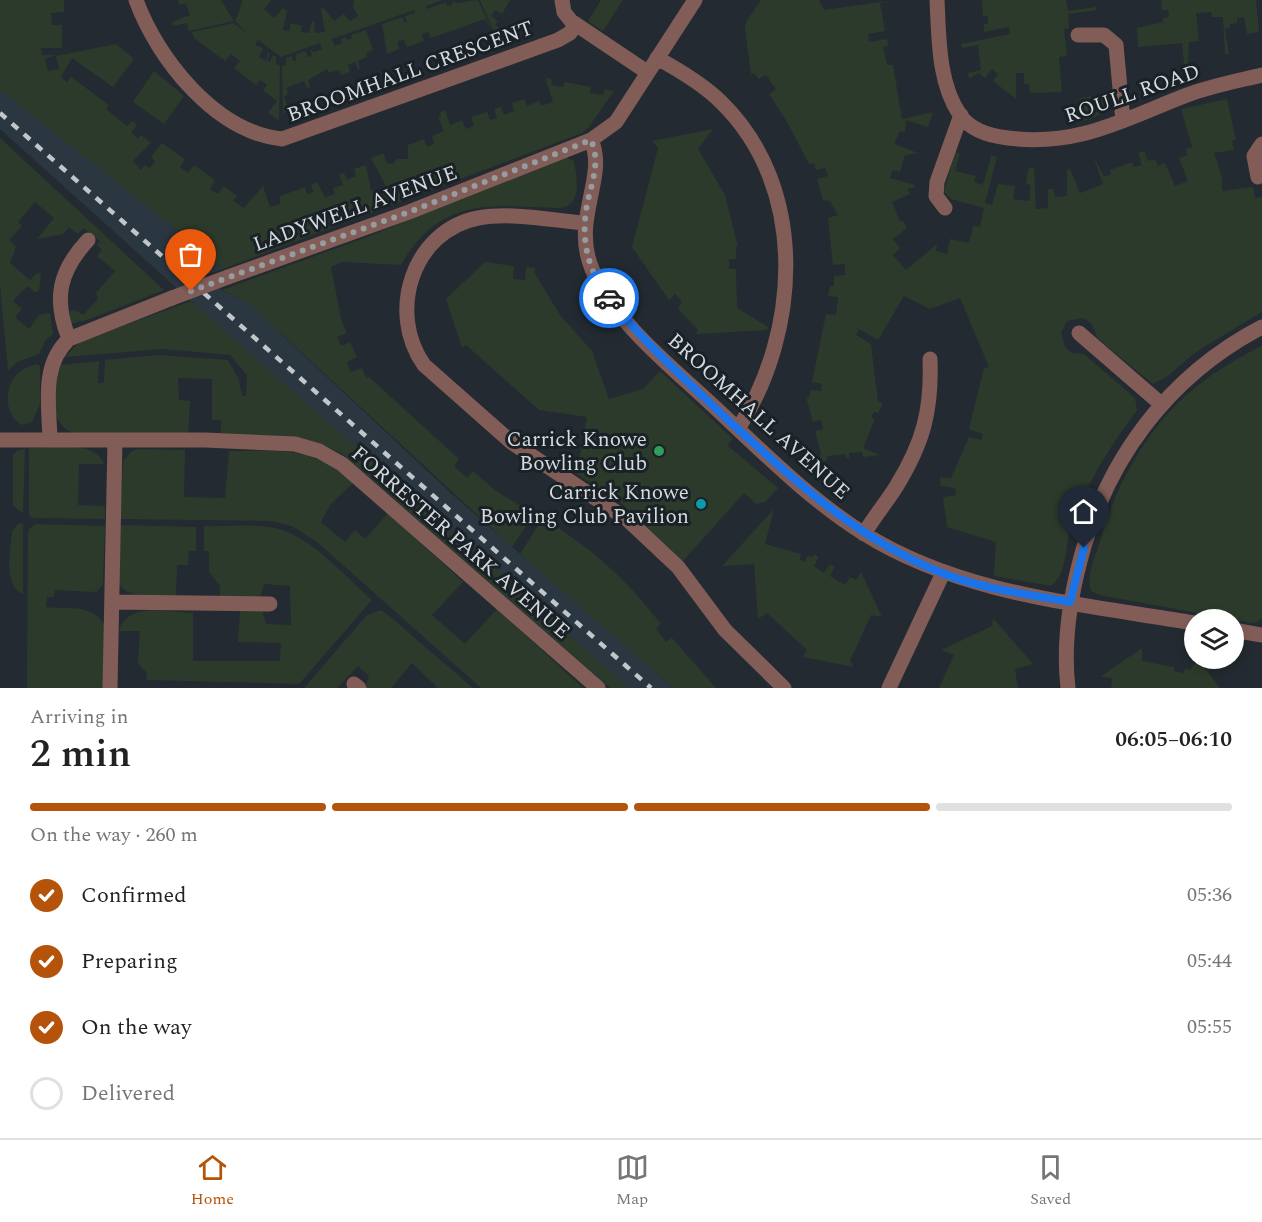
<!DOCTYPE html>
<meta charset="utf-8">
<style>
:root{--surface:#fff;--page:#f2f2f2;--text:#222;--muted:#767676;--line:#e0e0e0;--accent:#b45309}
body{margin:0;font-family:Spectral,serif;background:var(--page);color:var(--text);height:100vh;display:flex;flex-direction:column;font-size:22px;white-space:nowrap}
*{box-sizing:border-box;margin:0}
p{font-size:20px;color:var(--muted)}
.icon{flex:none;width:33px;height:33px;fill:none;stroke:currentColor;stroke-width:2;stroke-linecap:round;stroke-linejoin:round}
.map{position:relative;height:688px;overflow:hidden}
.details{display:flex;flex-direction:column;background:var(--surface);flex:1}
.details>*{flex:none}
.buttons{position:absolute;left:1184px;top:609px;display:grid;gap:12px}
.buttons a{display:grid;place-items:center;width:60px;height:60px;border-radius:50%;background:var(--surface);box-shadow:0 3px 9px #0003;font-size:30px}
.pin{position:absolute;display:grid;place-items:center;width:51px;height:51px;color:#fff;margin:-62px -26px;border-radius:50% 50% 50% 0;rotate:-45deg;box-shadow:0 0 6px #0007}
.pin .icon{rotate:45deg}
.courier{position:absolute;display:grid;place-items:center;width:60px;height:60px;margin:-30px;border:4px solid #1a73e8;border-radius:50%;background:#fff;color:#222;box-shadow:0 2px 8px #0007}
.summary em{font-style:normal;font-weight:600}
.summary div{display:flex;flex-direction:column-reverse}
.summary{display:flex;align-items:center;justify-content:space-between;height:102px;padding:0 30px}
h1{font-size:39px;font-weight:600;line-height:45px}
.bar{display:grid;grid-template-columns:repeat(4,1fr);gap:9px 6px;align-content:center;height:72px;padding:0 30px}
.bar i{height:8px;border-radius:4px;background:var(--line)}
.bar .active{background:var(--accent)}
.bar p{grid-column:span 4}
ol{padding:0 30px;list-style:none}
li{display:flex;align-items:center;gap:18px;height:66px}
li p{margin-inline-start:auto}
li .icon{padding:6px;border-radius:50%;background:var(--accent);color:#fff;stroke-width:4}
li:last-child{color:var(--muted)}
li i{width:33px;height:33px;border:3px solid var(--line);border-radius:50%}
.tabs{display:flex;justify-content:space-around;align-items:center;height:84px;border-top:2px solid var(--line);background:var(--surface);font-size:16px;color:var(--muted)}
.tabs a{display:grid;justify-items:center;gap:3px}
.tabs .active{color:var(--accent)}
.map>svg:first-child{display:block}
</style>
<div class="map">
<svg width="1262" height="688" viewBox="0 0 1262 688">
<rect width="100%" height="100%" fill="#232a31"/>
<path fill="#2a3640" d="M0 90 215 259 223 269 204 275 222 290 247 302 453 495 673 688H629L309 407 0 129Z"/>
<path fill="#2c3a2b" d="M0 0H64V12L51 13 52 25H62V48H41L42 55H56L45 59 48 71 59 69 56 56 116 44 134 59 113 87 72 58 61 77 67 82 71 77 109 105 106 109 127 126 132 121 137 125 131 133 138 138 141 135 151 143 133 161 141 170 145 165 150 168 155 161 151 157 162 143 185 159 180 167 188 173 194 165 215 180 210 189 218 194 224 186 237 196 233 201 244 208 263 186 270 207 280 204V196L305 187 307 194 314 192 311 185 317 182 325 197 335 194 333 188 343 185 339 174 344 173 347 180 356 176 354 169 366 165 371 191 375 190 378 195 384 193 382 188 386 186 371 158 383 153 387 163 393 164 397 159H408V145L424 139 427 147 434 144 432 136 444 131 438 117 441 116 440 112 445 110 450 125 462 120 466 129 474 126 471 117 487 112 490 120 497 118 494 109 501 107 504 115 514 111 512 103 524 99 527 106 539 101 541 106 553 102 543 71 546 78 552 79 551 85 563 87 565 82 591 87 590 93 603 95 605 89 614 91 589 127 582 133 223 269 175 228 0 90Z
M177 0H221L234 21 189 31 187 23 173 26 172 22 190 15 186 3 180 5Z
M243 0H272L264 9 274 18 283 8 287 11 283 30 289 31 291 23 302 26 301 32 309 33 312 21H314L315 33 325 32 321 9 323 7 334 21 344 14 350 21 358 16 353 8 354 0H442L426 6 427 9 446 2 447 6 453 4 452 0 456 3 478 0 493 33 485 19 431 38 428 32 422 34 424 41 407 47 404 39 397 42 399 49 387 54 382 24 403 17 404 22H407L405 16 415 13 414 10 332 39 335 46 342 43 341 39 346 37 347 40 352 38 351 35 366 30 373 50 366 53 367 57 358 61 360 69H358L355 62 348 65 350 72 341 75 339 70 329 73 327 69 308 80 310 87 307 88 304 81 286 88 288 94 284 97 289 111 283 113 282 66 286 65V58L292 56 293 61H296V54L306 51 308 57 312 56 310 49 314 52 322 49 320 43 281 57 258 40 255 45 263 48 259 57 266 61 268 51 270 53 267 61 270 62 273 55 276 57V64L280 66 279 121 268 112 277 101 263 90 267 85 260 80 256 85 234 68 240 61 231 54 225 61 194 38 192 32 234 23 248 34 235 21Z
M480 0H510L502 14 495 10 491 16 498 21 495 25 509 34 501 48Z
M601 0H623L603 31 588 21Z
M761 0H819L824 10 895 0 880 3 885 31 868 34 869 42 887 39 888 46 883 47 887 65H893L902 119 933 112 928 127 906 120 905 132 900 131 894 144 918 153 905 155 900 172 893 170 890 178 915 185 914 188H907L910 194 892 202 900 221H903L907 228 893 239 900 248 893 255 906 270 937 244 936 251 947 254 950 239 969 243 973 226 980 227 984 208 951 199 944 192 955 152 960 154 955 171 976 176 974 182 983 185 991 157 989 155 997 157 985 203 992 205 998 184 1015 186 1013 199 1029 201 1031 185 1026 184 1028 169 1034 167 1036 209 1048 208V189H1054L1055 197 1067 196V170L1070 169 1080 193 1103 184 1093 155 1104 177 1111 174 1110 170 1132 162 1134 167 1142 165 1138 153 1144 151 1148 161 1155 159 1158 166 1165 163 1175 186 1188 181 1179 158 1187 155 1186 149 1192 147 1181 109 1227 99 1236 140 1232 141 1234 150 1214 153 1222 177V191L1253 187 1255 198 1262 197V312L1196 352 1168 376 1153 384 1098 339 1091 323 1083 318 1067 321 1061 332 1065 347 1072 353 1084 354 1135 398 1137 410C1109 448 1082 490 1069 535 1065 553 1066 574 1051 586L994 576 996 542 947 527 943 497 956 495 955 488 941 486 940 477 951 478 969 437 981 440 983 434 969 429 984 368 989 367 960 298 930 309 904 296 878 340 859 329 856 335 871 344 878 402 883 403 878 413 874 412 871 417 875 419 863 448 879 455 863 457 862 452 849 453V458H846L845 454 827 456V461L817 462 821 454 815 431 823 429 821 420 813 422 806 397H809L811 390 821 391 822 384 812 382 826 314 836 315 838 297 828 296 830 286H834V276L845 275V264L833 265 828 218 838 215 830 201 823 200 817 179 828 176 825 168 816 170 814 163 809 164 786 120 769 94 776 89 766 75 759 79 754 73 751 74 745 29 746 22Z
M982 0H1066L1068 11 1096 7V10L1068 14 1069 28 1064 29 1067 56 1059 57 1062 92 1030 93 1029 84H1024V73H1016V99L993 81 998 74 992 69 985 78 979 73 969 79 968 73 981 70 978 45 962 48 961 44 1010 34 1009 27 984 32V24H988V16H983Z
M1161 0H1256L1259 32 1247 34 1244 17 1237 18V23L1230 24V28L1225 29 1229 54H1225L1223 17H1212L1211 12 1196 13 1199 41 1189 42 1188 64H1184L1182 43 1138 47 1137 28 1163 22V18L1169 17 1168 10H1162Z
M154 71 184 96 164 124 133 102Z
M1109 93C1110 115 1095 117 1077 123L1076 106 1081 98Z
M713 129 698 149 725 195 738 247H736V259H729V269H736L737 308 768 327 767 330 696 334 698 330 678 309 682 302 675 294 669 300 632 247 658 148 652 141Z
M0 138 164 290 87 320 70 324V311L75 310 83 315 98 299 96 293 115 271 97 256 102 250 97 245 100 241 84 228 78 234 69 227 63 234 37 239 54 218 35 202 18 222 22 226 9 240 16 247 10 263 30 280 38 272 41 274 39 291 35 292 27 286 13 301 22 309 15 317 29 329 39 315 50 313 53 334 45 341 39 354 17 362 8 371 0 286Z
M565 157 574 161C577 178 583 206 559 208 490 206 441 195 401 265L342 262 331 267 342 323 347 333 337 337 341 346 350 342 357 357 347 362 351 372 362 368 366 378 369 377 459 459 454 466 467 478 473 471 496 491 534 514 512 547 247 302 222 290 367 237Z
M485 262 514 266 513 279 525 280 526 267 536 268 534 272 560 315 592 351 609 399 643 389 660 371 733 439 727 445 778 488 765 502 756 504 744 493 683 561 621 503 577 474V459L580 456 587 417 539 410 466 345 462 348 446 299Z
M191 301 629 688H610L344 455C307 432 264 437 221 436V420H212V379L178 378 179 400 190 401 188 436 75 433C49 428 49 383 61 365L99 361 98 383H104L105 360 158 355 228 360 239 380 242 396H246L247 375 230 355 163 349 65 357 79 342Z
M1262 345V618L1256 623 1247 622 1099 595 1091 591C1086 575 1095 557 1100 542 1115 485 1149 424 1196 387 1216 370 1240 358 1262 345Z
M37 364 40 366V404L32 422 22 425C3 416 4 385 19 372 24 368 31 366 37 364Z
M29 448C51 448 95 439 104 464H79L78 505 105 506V519L34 518 29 516Z
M25 449 23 513 13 506V455L18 450Z
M139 449 185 450 184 497 225 498 229 451C284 451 309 446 354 482L330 505 321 522 345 542 355 530 365 539 388 513 463 582 432 615 465 644 497 609 583 688H481L317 542 292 526 271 521 120 519 123 461 132 451Z
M774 509 765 544 801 554 800 560 805 562 807 556 812 557 814 554 819 557 814 566 824 573 830 564 835 567 830 576 845 585 850 577 856 580 861 572 882 617 871 615 850 661 854 667 803 657 807 650 767 613 758 619 754 564 722 566Z
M543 518C594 550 624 577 661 624L656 628 666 642 672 638 716 688H673L520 554Z
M19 523 23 524V594C2 585 11 550 12 531Z
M35 524 105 526 103 585 96 592 55 590 54 597H47L46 607C68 610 91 603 104 624V688H27L28 530Z
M120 525 196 527V551H189L188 565H177L176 596C159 595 127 600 119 583Z
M204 526C228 527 257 523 279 529 312 538 347 578 372 600L299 684 147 680 146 672 138 664 140 631H119C127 601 169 612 193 613V661H280L281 643 238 642 240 610H262L266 624 291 625 290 586 264 584 260 596H220V586L209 572V551H204Z
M380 610 386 613 473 688H438L412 663 391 688H365L369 676 358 666 337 688H304L366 616Z
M993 618 1033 664 1015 669 1018 688H939L954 655 941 650 992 626Z
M1142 648V661L1174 667V671L1183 673 1185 669 1190 670 1198 659 1220 688H1111L1112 678 1100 677Z"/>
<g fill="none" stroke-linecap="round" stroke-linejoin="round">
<path stroke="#825d57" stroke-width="15" d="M136 0C157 58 215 132 282 139L558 40 570 33 575 25
M562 0 564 12 571 21 647 72
M937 0C939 38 938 83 960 115 971 131 990 136 1008 138 1079 147 1124 119 1187 95 1211 86 1237 81 1262 75
M1078 35H1104L1116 45 1123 121
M657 58C679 70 703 84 721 102 809 188 800 332 738 429
M591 140C608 177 571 219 592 269 615 322 667 363 708 401 758 447 806 497 863 533 961 595 1082 604 1194 623
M1258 177 1254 156 1262 144
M945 208 936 196 937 182 961 115
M584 223C550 220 512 212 478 218 412 231 387 313 424 365L511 442 628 520 678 567 725 630 784 688
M228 277 409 212 591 140 616 122 695 0
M1079 333 1161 404
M69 339C53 299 59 271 88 240
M50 439C49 404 41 365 69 339L172 298
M0 440H205L295 444 319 451 342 464 598 688
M864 534C873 518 886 503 896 487 923 443 932 411 930 359
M112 602 270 604
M1233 630 1262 635
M354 684 359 688
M110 688 115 440
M889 688 943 573
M1068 688C1063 645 1069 603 1080 561 1106 460 1168 376 1262 327"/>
<path stroke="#c1c6cb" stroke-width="4.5" stroke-dasharray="8 8" stroke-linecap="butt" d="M0 113 651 688"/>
<path stroke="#825d57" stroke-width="15" d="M172 298 228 277"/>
</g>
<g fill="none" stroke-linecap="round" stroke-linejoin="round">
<path stroke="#979ca1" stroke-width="6" stroke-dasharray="0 10.8" d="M191 291 409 212 591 140C600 160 593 180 588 200 580 236 586 268 609 298"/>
<path stroke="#1a73e8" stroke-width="8" d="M609 298C644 343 687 381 729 421 795 481 857 539 942 573 982 589 1028 594 1070 602L1084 548"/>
</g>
<circle fill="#2e9e5b" stroke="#1a2127" stroke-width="2" cx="659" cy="451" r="6"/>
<circle fill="#0f9aa8" stroke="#1a2127" stroke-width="2" cx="701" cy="504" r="6"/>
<g text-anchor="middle" stroke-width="6" stroke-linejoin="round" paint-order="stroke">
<g font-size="21" fill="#d5dade" stroke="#1a2127">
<text transform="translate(410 71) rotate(-20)" y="7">BROOMHALL CRESCENT</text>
<text transform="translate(1132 93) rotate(-19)" y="7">ROULL ROAD</text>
<text transform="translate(355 208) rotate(-20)" y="7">LADYWELL AVENUE</text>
<text transform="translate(759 416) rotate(42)" y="7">BROOMHALL AVENUE</text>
<text transform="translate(461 542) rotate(41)" y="7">FORRESTER PARK AVENUE</text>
</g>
<g font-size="21" fill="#d5dade" stroke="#1a2127" text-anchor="end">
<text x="647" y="446">Carrick Knowe<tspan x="647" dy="24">Bowling Club</tspan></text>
<text x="689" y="499">Carrick Knowe<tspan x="689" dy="24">Bowling Club Pavilion</tspan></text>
</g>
</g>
</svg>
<div class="buttons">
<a><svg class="icon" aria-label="layers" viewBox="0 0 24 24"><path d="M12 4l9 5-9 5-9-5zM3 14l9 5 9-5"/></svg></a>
</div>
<div class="pin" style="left:191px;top:291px;background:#ea580c"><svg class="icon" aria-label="bag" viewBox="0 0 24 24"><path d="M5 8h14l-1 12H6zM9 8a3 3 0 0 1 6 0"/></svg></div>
<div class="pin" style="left:1084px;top:548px;background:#1f2937"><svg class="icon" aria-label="home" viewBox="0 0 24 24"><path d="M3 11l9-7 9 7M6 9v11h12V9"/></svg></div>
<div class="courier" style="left:609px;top:298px"><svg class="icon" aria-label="car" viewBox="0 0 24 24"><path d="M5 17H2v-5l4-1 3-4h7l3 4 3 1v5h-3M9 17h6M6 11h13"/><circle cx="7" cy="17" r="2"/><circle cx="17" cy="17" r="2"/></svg></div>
</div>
<section class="details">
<div class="summary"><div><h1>2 min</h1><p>Arriving in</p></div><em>06:05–06:10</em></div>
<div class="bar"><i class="active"></i><i class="active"></i><i class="active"></i><i></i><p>On the way · 260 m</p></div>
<ol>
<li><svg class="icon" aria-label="check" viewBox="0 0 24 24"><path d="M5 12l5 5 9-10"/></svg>Confirmed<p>05:36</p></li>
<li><svg class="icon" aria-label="check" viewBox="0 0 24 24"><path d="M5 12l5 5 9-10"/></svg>Preparing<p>05:44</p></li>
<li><svg class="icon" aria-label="check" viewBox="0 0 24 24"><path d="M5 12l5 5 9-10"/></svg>On the way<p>05:55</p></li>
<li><i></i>Delivered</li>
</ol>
</section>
<nav class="tabs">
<a class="active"><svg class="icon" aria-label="home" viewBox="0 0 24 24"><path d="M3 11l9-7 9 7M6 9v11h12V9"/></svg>Home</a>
<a><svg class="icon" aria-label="map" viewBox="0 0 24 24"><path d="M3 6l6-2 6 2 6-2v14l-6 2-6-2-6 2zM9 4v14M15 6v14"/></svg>Map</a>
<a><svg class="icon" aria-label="saved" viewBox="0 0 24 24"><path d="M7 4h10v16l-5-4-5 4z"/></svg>Saved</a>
</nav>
